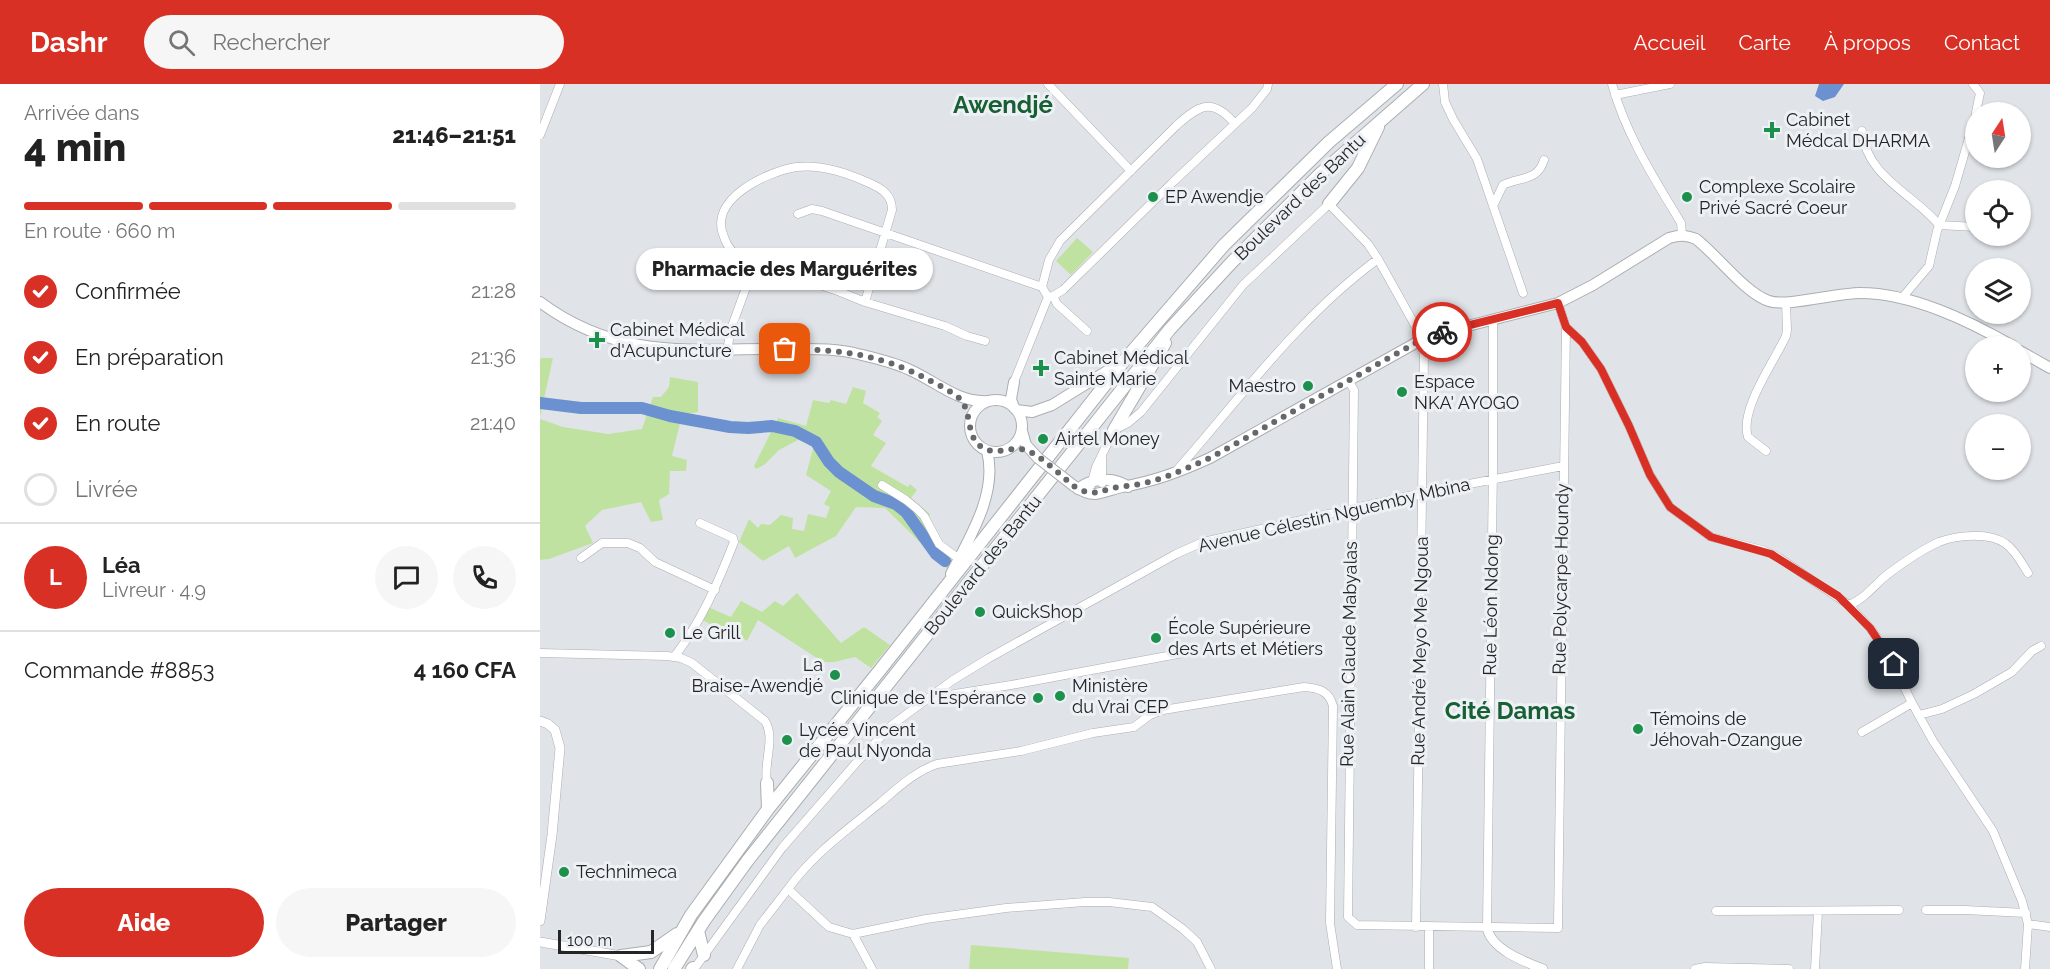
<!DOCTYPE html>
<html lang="fr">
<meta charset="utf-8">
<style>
:root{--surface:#fff;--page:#f6f6f6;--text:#222;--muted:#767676;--line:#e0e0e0;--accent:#d93025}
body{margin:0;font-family:Raleway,sans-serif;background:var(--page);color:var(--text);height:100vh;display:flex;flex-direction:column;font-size:22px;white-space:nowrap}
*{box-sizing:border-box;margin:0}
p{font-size:20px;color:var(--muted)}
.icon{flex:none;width:33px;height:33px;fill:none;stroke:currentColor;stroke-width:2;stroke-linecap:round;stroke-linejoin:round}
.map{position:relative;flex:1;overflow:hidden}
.panel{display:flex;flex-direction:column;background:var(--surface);width:540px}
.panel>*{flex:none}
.needle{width:39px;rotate:12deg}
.fabs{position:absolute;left:1425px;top:18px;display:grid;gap:12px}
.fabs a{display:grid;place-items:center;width:66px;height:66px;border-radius:50%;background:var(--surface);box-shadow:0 2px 4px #0004;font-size:30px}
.scale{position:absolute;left:18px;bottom:15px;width:96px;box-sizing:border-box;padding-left:6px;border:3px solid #232526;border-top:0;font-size:16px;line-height:21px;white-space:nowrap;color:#232526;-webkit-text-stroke:4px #edf1f5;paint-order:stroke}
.pin{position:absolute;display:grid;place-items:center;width:51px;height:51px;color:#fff;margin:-26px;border-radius:12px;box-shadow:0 3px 9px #0006}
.courier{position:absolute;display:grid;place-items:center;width:60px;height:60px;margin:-30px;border:4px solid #d93025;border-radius:50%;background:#fff;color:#222;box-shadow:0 2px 8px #0007}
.bubble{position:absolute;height:42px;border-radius:21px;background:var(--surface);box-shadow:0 2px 4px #0004;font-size:20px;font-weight:800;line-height:42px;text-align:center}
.overview em{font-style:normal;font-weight:800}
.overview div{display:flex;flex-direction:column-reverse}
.overview{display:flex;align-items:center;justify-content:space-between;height:102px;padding:0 24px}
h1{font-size:39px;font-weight:800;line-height:45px}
.bar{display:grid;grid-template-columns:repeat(4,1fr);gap:9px 6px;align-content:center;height:72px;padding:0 24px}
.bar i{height:8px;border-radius:4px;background:var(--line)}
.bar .selected{background:var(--accent)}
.bar p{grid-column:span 4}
.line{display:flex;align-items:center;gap:15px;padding:0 24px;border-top:2px solid var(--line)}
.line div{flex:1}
.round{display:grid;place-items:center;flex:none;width:63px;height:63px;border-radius:32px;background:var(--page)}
ol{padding:0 24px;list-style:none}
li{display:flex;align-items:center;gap:18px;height:66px}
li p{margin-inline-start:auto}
li .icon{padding:6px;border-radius:50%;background:var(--accent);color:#fff;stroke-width:4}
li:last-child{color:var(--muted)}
li i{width:33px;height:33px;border:3px solid var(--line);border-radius:50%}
.action{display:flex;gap:12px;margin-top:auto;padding:12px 24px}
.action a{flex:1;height:69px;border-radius:36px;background:var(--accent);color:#fff;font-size:24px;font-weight:800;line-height:69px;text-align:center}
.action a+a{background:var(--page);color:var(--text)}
header{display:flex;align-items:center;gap:36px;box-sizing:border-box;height:84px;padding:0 30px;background:var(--accent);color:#fff}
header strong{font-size:28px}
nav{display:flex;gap:33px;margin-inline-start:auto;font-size:21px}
.search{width:420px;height:54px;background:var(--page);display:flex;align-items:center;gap:15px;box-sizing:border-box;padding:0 21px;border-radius:33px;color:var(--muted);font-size:22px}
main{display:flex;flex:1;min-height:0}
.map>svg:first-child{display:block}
</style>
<header>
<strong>Dashr</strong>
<div class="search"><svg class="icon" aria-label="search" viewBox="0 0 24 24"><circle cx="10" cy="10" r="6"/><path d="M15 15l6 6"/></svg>Rechercher</div>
<nav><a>Accueil</a><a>Carte</a><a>À propos</a><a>Contact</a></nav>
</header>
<main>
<section class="panel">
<div class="overview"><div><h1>4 min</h1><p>Arrivée dans</p></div><em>21:46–21:51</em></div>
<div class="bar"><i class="selected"></i><i class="selected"></i><i class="selected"></i><i></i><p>En route · 660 m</p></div>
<ol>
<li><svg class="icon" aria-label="check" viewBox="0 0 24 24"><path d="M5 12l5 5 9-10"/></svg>Confirmée<p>21:28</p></li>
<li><svg class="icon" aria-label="check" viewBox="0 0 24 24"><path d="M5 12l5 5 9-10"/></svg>En préparation<p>21:36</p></li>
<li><svg class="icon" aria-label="check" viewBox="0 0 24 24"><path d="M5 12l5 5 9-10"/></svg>En route<p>21:40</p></li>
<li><i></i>Livrée</li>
</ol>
<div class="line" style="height:108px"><b class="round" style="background:var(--accent);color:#fff">L</b><div><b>Léa</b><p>Livreur · 4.9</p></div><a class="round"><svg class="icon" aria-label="chat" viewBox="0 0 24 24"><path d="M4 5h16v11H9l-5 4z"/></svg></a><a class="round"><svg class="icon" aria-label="phone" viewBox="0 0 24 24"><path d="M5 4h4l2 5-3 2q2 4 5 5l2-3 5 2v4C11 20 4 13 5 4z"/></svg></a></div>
<div class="line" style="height:78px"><div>Commande #8853</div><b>4 160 CFA</b></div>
<div class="action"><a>Aide</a><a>Partager</a></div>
</section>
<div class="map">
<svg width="1510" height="885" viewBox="0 0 1510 885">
<rect width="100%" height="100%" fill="#e0e4e8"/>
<path fill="#c0e2a0" d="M537 154 553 168 531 191 516 177Z
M1 274H13L0 333V276Z
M130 293 158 298V328L142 331 132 372 147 376 146 387H130L129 410 119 416 123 436 111 438 101 418 62 426 45 442 53 459 9 475 0 476V335L23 343 68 350 102 345 113 313H121L129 303Z
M313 303 326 307 323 319 340 329 337 333 342 337 333 351 346 359 331 382 368 403 370 400 377 406 371 414 390 430 386 444 417 471 408 486 345 424 316 423 296 452 255 474 249 462 223 477 199 458 209 435 218 444 221 440 230 441 241 431 253 434 252 445 264 447 268 430 286 434 290 423 284 420 291 407 266 391 274 361 258 356 239 366 224 381 216 385 214 382 238 334 266 342 273 316 289 319 291 316 306 320Z
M257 509 301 559 324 543 350 561 331 584 315 573 294 578H283L218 536 207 557 198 551 195 555 161 535 168 523 191 533 201 517 222 528 235 517 243 522Z
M431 861 589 874 588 885H429Z"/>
<path fill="#6b91d0" d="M1279 0H1304L1295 13 1283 17 1275 12Z"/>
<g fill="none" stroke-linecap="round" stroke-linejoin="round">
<path stroke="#6b91d0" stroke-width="12" d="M0 319 41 324H102L130 332 190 343 208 344 232 342 255 347 276 358 289 378 299 388 334 412 356 420 366 428 396 470 405 477"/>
<defs>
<path id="minor" d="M508 0 591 87
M903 0 905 18 913 35 937 75 983 209
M1072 0C1086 51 1114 94 1141 139L1142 151
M1433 0 1440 9 1436 28
M1075 11 1130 0
M1322 47C1326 93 1374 110 1399 141L1436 143
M0 51 20 0
M954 120 963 101C980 93 998 97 1004 76
M258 130 272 125 282 127 502 203
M513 212 517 220 547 247
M508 213 502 203 509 176 520 157 636 42C658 22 672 12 695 40
M1361 215 1389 182 1397 147 1415 102 1436 30
M325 218 352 126C352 110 341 104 327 98 305 88 280 80 256 83 227 88 167 115 184 153 187 162 192 169 200 174L298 207 325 218 405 242 427 252 445 257
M1026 243 1042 258 1061 285 1089 342 1110 391 1130 423 1171 453 1222 466 1238 473 1309 521 1330 544 1347 567 1372 619 1393 657 1453 747 1482 817 1488 840 1485 885
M187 266 192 242 215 179
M808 296 814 306 808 833 817 841 1018 844 1026 243 1018 219
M474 298 508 213 513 212 523 206 632 99 712 24 727 5 728 0
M1226 367 1208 353C1199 326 1234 278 1246 252L1247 246 1246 218
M562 374V399
M637 386C701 313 759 233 838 175
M342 401 366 416 377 425 384 432 399 460 419 475
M551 401 556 383 574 346 588 339 601 328 703 201 789 120 828 160 838 175 876 243 884 270 876 843
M41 474 62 459H88L100 464 115 478 175 506
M1309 521C1325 515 1335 500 1348 490 1364 478 1381 466 1399 458 1417 451 1450 448 1466 460 1476 467 1482 480 1488 489
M0 569 127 572 141 574 152 579 225 637C236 655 223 678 227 699
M135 572C162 536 178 499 194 458L193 454 160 439
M390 614 471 601 654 567
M1379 631 1402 625 1434 610 1472 588 1492 567 1501 562
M1322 648 1372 619
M248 805C273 770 307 746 340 719 358 704 374 688 397 680L481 667 553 649 594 643 610 631 623 626 764 603C779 604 789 607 793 622L790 839 797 885
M1386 826H1425L1486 829
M1176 827 1359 826
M1488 840 1510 843
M889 843V885
M947 843 953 382V236
M313 850 332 885
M154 885 242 764 316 679 352 641 413 596 449 574 636 470 663 458 882 409 1023 382
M197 885 220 841 248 805 289 843 313 850 386 835 466 824 545 818H569L612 823 643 845 657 858 671 885
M1155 885 1165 883 1249 885
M1275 885 1278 827"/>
<path id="tertiary" d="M0 637 8 640 15 646 20 664 12 751 0 837
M947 843C950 865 985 878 1003 885
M0 858 81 872"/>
<path id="secondary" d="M0 218C80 278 157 264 249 265 272 265 295 264 318 270 335 274 353 278 370 286 397 298 418 319 448 317
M1480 267 1510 284
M474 298 471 315 474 324
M430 342a26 26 0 1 1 52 0a26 26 0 1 1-52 0Z
M476 326 492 328 512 321 580 279
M482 347 486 361 498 374
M534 402C540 406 547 410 555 410 564 409 573 405 582 403 615 397 639 388 670 374L881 256 908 247 1018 219 1053 201 1129 154C1140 151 1146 151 1156 155 1177 171 1206 210 1229 217 1247 223 1296 209 1320 209 1372 209 1429 237 1473 262
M538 405C551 394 575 392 588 403
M411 490C430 453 458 409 447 367"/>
<path id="trunk" d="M789 120 818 84 838 43
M574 346 625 259
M227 699 228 725
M158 847 164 871
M81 872 111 868 137 850
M81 872 99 885
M120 885 151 831 228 725 340 586 583 278 684 161 789 58 857 0
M134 885 164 837 208 776 630 245 692 178 780 90 883 0
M152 885 153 884"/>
</defs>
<use href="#minor" stroke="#aaaeb1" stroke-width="9"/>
<use href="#tertiary" stroke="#aaaeb1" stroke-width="10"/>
<use href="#secondary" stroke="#aaaeb1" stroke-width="12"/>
<use href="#trunk" stroke="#aaaeb1" stroke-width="14"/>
<use href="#minor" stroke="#fff" stroke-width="8"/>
<use href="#tertiary" stroke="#fff" stroke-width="9"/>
<use href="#secondary" stroke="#fff" stroke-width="10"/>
<use href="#trunk" stroke="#fff" stroke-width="12"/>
<defs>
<path id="secondary-bridge" d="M498 374 534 402"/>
</defs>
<use href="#secondary-bridge" stroke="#aaaeb1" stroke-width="12" stroke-linecap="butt"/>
<use href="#secondary-bridge" stroke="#fff" stroke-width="10"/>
</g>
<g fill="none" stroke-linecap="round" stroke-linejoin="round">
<path stroke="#65686a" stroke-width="6" stroke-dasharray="0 10.8" d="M245 265C300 266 337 269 387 295 397 300 409 306 418 313 433 326 425 350 440 362 455 374 471 360 488 367 503 373 521 392 535 403 555 415 564 404 585 402 615 400 642 386 670 374L881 256 902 248"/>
<path stroke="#d93025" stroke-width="8" d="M902 248 1018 219 1026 243 1042 258 1061 285 1089 342 1110 391 1130 423 1171 453 1231 470 1298 512 1330 544 1354 580"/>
</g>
<g fill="#1b914c" stroke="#edf1f5" stroke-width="2">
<path d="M1229 37h6v6h6v6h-6v6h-6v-6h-6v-6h6z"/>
<circle cx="613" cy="113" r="6"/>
<circle cx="1147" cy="113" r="6"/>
<path d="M54 247h6v6h6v6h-6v6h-6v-6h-6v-6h6z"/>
<path d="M498 275h6v6h6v6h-6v6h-6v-6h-6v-6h6z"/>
<circle cx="768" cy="302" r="6"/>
<circle cx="862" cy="308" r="6"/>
<circle cx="503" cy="355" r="6"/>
<circle cx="440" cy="528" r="6"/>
<circle cx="130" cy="549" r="6"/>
<circle cx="616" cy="554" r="6"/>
<circle cx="295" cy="591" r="6"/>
<circle cx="520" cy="612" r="6"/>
<circle cx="498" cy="614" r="6"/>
<circle cx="1098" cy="645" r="6"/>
<circle cx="247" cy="656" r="6"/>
<circle cx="24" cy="788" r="6"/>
</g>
<g text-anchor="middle" stroke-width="6" stroke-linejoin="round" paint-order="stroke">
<g font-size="18" fill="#232526" stroke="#edf1f5" text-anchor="start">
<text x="1246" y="42">Cabinet<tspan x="1246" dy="21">Médcal DHARMA</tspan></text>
<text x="1159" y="109">Complexe Scolaire<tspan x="1159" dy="21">Privé Sacré Coeur</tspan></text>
<text x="625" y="119">EP Awendje</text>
<text x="70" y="252">Cabinet Médical<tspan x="70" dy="21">d'Acupuncture</tspan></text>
<text x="514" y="280">Cabinet Médical<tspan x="514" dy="21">Sainte Marie</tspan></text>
<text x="874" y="304">Espace<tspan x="874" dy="21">NKA' AYOGO</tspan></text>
<text x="756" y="308" text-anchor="end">Maestro</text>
<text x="515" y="361">Airtel Money</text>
<text x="452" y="534">QuickShop</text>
<text x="628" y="550">École Supérieure<tspan x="628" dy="21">des Arts et Métiers</tspan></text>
<text x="142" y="555">Le Grill</text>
<text x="283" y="587" text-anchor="end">La<tspan x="283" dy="21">Braise-Awendjé</tspan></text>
<text x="532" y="608">Ministère<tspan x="532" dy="21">du Vrai CEP</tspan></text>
<text x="486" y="620" text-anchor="end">Clinique de l'Espérance</text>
<text x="1110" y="641">Témoins de<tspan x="1110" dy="21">Jéhovah-Ozangue</tspan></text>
<text x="259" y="652">Lycée Vincent<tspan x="259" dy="21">de Paul Nyonda</tspan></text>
<text x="36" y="794">Technimeca</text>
</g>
<g font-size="18" fill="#232526" stroke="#edf1f5">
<text transform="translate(760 113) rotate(-44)" y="6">Boulevard des Bantu</text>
<text transform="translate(794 431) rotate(-13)" y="6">Avenue Célestin Nguemby Mbina</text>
<text transform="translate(443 481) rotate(-51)" y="6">Boulevard des Bantu</text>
<text transform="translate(1021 495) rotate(-89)" y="6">Rue Polycarpe Houndy</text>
<text transform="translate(951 521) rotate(-89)" y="6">Rue Léon Ndong</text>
<text transform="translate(880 567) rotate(-89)" y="6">Rue André Meyo Me Ngoua</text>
<text transform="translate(809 570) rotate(-89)" y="6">Rue Alain Claude Mabyalas</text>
</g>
<g font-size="24" font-weight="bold" fill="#185f33" stroke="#edf1f5">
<text x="463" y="29">Awendjé</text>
<text x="970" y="635">Cité Damas</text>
</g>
</g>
</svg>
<div class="fabs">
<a><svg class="needle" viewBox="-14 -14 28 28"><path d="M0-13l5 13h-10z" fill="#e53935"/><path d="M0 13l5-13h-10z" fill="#767676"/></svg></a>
<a><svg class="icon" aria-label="locate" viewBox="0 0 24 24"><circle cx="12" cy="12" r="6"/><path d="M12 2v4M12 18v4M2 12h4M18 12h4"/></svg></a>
<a><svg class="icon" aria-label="layers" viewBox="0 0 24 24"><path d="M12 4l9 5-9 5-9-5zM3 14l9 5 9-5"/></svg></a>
<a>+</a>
<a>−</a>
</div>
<div class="scale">100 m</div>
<div class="pin" style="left:245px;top:265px;background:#ea580c"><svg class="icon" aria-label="bag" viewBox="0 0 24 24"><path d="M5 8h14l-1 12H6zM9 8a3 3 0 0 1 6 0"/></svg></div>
<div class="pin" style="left:1354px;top:580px;background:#1f2937"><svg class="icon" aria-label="home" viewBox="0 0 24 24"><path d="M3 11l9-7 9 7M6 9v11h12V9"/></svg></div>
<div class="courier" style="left:902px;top:248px"><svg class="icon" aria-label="bike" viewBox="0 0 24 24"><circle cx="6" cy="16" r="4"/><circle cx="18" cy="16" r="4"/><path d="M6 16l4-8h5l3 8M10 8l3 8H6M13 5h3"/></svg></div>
<div class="bubble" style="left:96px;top:164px;width:297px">Pharmacie des Marguérites</div>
</div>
</main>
